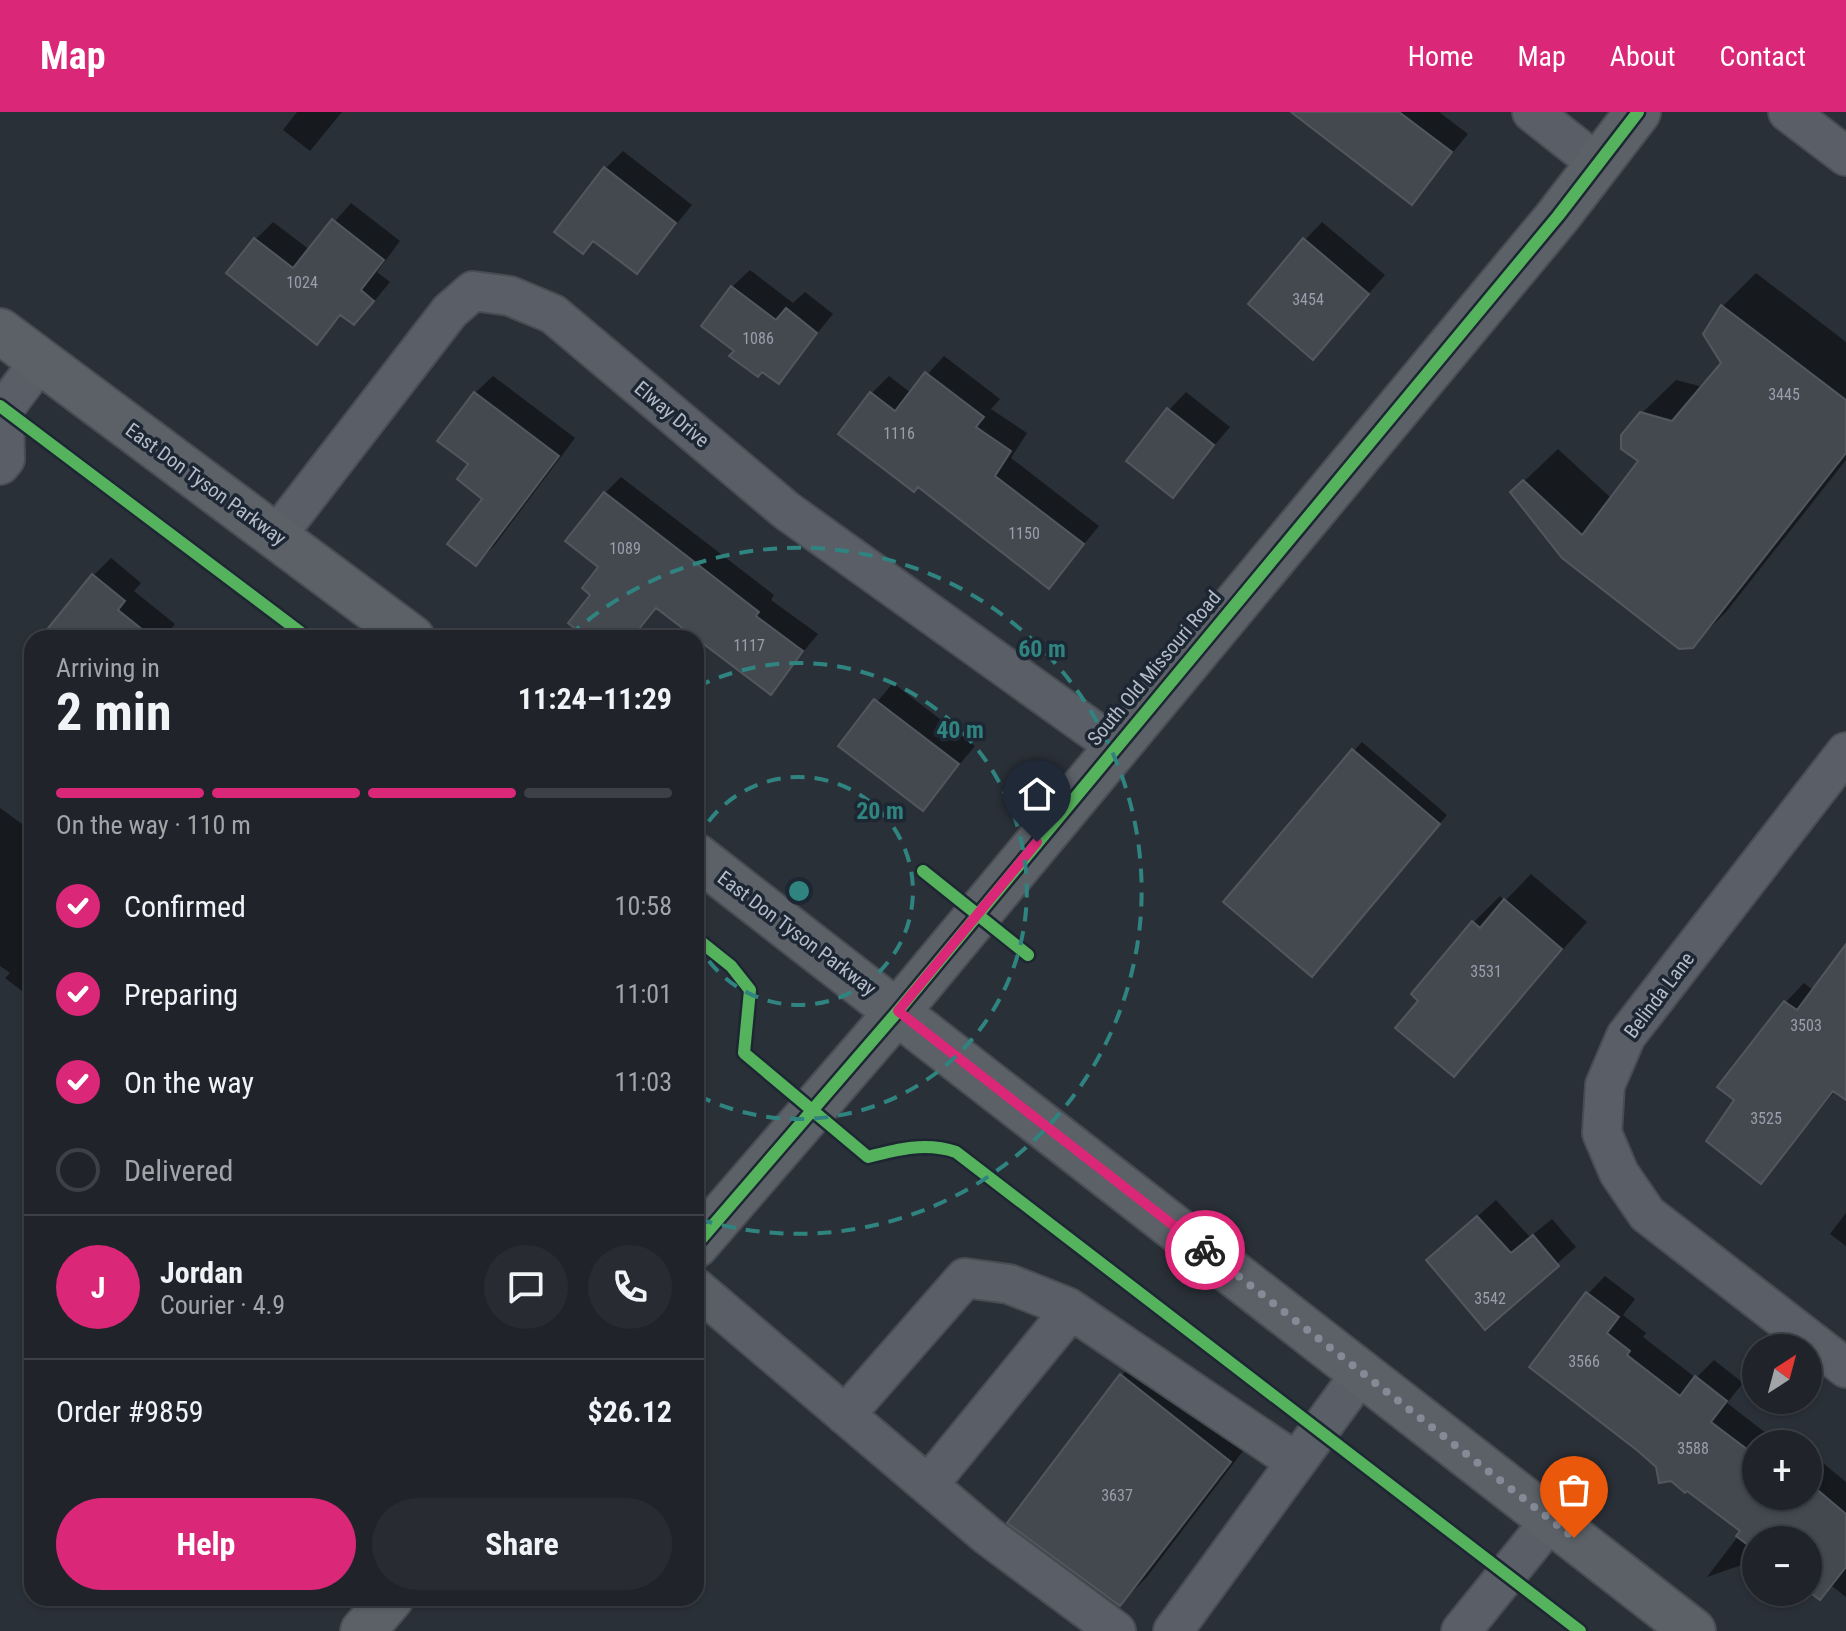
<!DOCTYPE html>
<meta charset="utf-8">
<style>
:root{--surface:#20242a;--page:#282c32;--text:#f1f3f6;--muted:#a2a4a8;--line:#3d4147;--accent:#db2777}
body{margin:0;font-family:"Roboto Condensed",sans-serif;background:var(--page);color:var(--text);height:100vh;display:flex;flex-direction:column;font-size:30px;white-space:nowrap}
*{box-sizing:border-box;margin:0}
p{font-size:26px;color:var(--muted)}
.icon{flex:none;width:44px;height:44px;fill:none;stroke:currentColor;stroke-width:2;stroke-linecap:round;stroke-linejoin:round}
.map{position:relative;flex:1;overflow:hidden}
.panel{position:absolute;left:24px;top:518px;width:680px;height:976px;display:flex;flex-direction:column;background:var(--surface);border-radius:24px;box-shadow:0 2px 6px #0004,0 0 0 2px var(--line)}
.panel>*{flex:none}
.needle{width:52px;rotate:36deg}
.tools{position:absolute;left:1742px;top:1222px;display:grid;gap:16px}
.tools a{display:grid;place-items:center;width:80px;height:80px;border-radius:50%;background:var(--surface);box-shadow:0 2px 6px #0004,0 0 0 2px var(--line);font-size:40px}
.pin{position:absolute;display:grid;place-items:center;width:68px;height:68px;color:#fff;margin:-82px -34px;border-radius:50% 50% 50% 0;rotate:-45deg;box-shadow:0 0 8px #0007}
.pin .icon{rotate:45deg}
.courier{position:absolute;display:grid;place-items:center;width:80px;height:80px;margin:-40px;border:6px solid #db2777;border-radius:50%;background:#fff;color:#222;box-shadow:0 2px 10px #0007}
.headline em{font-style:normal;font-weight:700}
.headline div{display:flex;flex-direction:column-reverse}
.headline{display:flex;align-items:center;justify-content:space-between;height:136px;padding:0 32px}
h1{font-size:52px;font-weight:700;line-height:60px}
.bar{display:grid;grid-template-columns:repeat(4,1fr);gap:12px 8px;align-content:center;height:96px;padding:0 32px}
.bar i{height:10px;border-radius:6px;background:var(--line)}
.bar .selected{background:var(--accent)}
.bar p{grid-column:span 4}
.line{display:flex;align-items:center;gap:20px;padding:0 32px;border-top:2px solid var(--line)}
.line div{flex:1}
.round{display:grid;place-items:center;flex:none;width:84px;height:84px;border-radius:42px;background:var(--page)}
ol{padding:0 32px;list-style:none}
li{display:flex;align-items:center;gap:24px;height:88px}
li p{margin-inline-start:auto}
li .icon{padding:8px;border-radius:50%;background:var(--accent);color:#fff;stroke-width:4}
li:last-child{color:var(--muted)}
li i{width:44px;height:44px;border:4px solid var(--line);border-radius:50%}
.cta{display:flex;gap:16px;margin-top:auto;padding:16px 32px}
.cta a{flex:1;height:92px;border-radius:48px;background:var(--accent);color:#fff;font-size:32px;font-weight:700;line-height:92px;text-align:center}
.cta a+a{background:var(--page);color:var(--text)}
header{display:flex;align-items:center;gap:48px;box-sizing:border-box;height:112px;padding:0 40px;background:var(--accent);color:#fff}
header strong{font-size:38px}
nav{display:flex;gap:44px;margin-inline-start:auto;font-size:28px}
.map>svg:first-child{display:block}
</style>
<header>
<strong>Map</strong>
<nav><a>Home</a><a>Map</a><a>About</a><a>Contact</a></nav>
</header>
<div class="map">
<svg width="1846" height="1519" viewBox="0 0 1846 1519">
<rect width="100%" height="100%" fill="#2a3038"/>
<path fill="#0007" d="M297 0H342L310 39 283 18Z
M1323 0H1439L1468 22 1412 90Z
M623 39 692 93 637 160 605 57Z
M351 91 400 129 377 160 390 170 371 193 354 211 343 202 317 230 256 127 273 110 310 138Z
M1322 110 1385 163 1313 245 1305 128Z
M750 158 793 191 805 180 833 202 778 269 736 238 732 175Z
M1756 161 1846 230V348L1726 500 1692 534 1513 380 1558 337 1612 387 1641 349 1642 301 1676 268 1703 275 1724 252 1706 222 1723 194Z
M944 244 1000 287 991 297 1027 321 1011 346 1099 414 1049 474 872 281 889 264 911 281Z
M493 264 575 326 494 434 476 452 485 386 471 352 475 281Z
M1186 280 1230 315 1172 383 1169 298Z
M621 365 774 483 771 488 818 522 770 580 658 495 634 526H592L593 482 601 455 605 381Z
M111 446 141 471 134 479 175 512 163 526H50L93 464Z
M893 571 975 634 923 696 841 633Z
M1362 630 1447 703 1320 854 1354 639Z
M0 696 32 719V751L26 760 32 764 30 885 5 866 10 861 0 854Z
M1531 762 1587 810 1454 962 1421 889 1414 882 1474 810 1500 784 1505 789Z
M1846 836V970L1836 978 1761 1069 1736 987 1720 975 1786 890 1804 871 1814 879Z
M1496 1088 1530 1125 1552 1107 1576 1135 1485 1215 1428 1148Z
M1846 1101V1134L1830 1122Z
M1605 1164 1635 1187 1623 1203 1646 1221 1643 1225 1696 1266 1714 1248 1743 1271 1727 1291 1780 1332H1756V1384H1808V1354L1818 1347 1846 1370V1485L1832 1474 1820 1486 1808 1477V1428H1756V1448L1707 1465 1743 1418 1658 1354 1588 1182Z
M1148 1237 1256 1322 1146 1466 1120 1492 1010 1410 1122 1263Z"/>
<path fill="#444950" stroke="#52575f" stroke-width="2" d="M1291 0H1399L1452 40 1412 93Z
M604 55 676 111 637 162 593 129 583 142 554 120Z
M332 107 384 148 361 178 374 189 354 213 340 203 317 233 226 161 254 126 293 156Z
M1303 126 1369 182 1313 248 1248 192Z
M731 174 776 208 786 196 817 221 779 272 762 260 758 265 729 244 734 239 701 214Z
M1721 193 1846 288V341L1693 536 1679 537 1562 446 1510 380 1523 368 1582 423 1638 349 1621 337V323L1640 300 1672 309 1721 251 1703 222Z
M925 260 984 305 976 315 1011 339 995 364 1084 432 1049 477 918 375 914 380 838 322 870 280 895 299Z
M474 280 559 344 476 454 447 432 482 387 457 367 468 352 437 329Z
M1167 296 1214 333 1173 386 1126 349Z
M604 380 759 500 756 504 803 539 771 583 656 496 632 526H587L568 511 590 483 582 476 598 455 565 429Z
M92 462 125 489 118 498 153 526H40Z
M874 587 959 652 923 699 838 634Z
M1352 637 1440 712 1312 865 1223 790Z
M1504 787 1562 837 1454 965 1395 916 1418 889 1411 882 1472 809 1480 816Z
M1846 832V988L1833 979 1761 1072 1706 1029 1734 988 1717 975 1784 889 1797 898Z
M1477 1104 1511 1141 1533 1123 1559 1154 1485 1218 1426 1148Z
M1586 1180 1619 1205 1607 1221 1630 1239 1627 1243 1680 1284 1695 1264 1727 1289 1711 1310 1756 1344V1384H1808V1370L1846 1402V1455L1820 1488 1808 1479V1428H1756V1439L1736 1424 1740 1419 1687 1379 1685 1381 1671 1369 1659 1371 1656 1355 1638 1339 1529 1255Z
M1120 1262 1231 1350 1120 1494 1007 1411Z"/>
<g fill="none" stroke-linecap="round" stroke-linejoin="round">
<defs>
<path id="minor" d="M1532 0 1598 52
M1788 0 1846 44
M0 353 5 347 4 297 40 249
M277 423 450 199 473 179 510 184 553 202 787 399 1115 634
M1846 640 1626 924 1605 973 1602 1021 1619 1061 1647 1102 1846 1256
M696 1176 988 1424 1116 1519
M845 1303 965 1166 1009 1172 1067 1195 1296 1350
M928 1373 1071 1198
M1173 1519 1362 1260
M1461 1519 1551 1408"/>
<path id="major" d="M0 219 412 526
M696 744 1693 1519
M696 1133 898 899 1558 104 1638 0
M363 1519 391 1486"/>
</defs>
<use href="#minor" stroke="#484c53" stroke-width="42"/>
<use href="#major" stroke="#484c55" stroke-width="48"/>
<use href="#minor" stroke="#5a5e66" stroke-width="38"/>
<use href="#major" stroke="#5c6168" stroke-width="44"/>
<defs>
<path id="cycleway" d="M0 294 308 526
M923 759 1028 843
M696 826 731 854 750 878 744 941 868 1045C898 1037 926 1030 956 1040L1580 1519
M696 1133 898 899 1558 104 1638 0"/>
</defs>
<use href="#cycleway" stroke="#1d2633" stroke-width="17"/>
<use href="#cycleway" stroke="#56b35d" stroke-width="12"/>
</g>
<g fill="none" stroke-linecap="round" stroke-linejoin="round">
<path stroke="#848b96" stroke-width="8" stroke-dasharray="0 14.4" d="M1205 1138 1574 1426"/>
<path stroke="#db2777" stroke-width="10" d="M1037 730 898 899 1205 1138"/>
</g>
<g fill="none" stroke="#308480" stroke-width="4" stroke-dasharray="14 10">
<path d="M696 730A114 114 0 1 1 696 828"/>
<path d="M697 575A228 228 0 1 1 697 983"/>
<path d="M569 524A343 343 0 1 1 699 1107"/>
</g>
<g text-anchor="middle" stroke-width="7" stroke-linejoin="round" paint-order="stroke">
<g font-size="16" fill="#989fab">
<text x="302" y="176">1024</text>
<text x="1308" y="193">3454</text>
<text x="758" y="232">1086</text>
<text x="1784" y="288">3445</text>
<text x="899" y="327">1116</text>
<text x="1024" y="427">1150</text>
<text x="625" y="442">1089</text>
<text x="749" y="539">1117</text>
<text x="1486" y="865">3531</text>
<text x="1806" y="919">3503</text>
<text x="1766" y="1012">3525</text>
<text x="1490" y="1192">3542</text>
<text x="1584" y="1255">3566</text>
<text x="1693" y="1342">3588</text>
<text x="1117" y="1389">3637</text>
</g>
<g font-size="20" fill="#b4bcc9" stroke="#1d2633">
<text transform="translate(672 302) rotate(40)" y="7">Elway Drive</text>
<text transform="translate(206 372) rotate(36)" y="7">East Don Tyson Parkway</text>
<text transform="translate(1154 556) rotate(-50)" y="7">South Old Missouri Road</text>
<text transform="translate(797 821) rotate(37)" y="7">East Don Tyson Parkway</text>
<text transform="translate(1659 883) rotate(-53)" y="7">Belinda Lane</text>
</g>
</g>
<circle cx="799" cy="779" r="12" fill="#308480" stroke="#1d2633" stroke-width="4"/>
<g font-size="24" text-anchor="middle" font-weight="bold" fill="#308480" stroke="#1d2633" stroke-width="7" stroke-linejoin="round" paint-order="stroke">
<text x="1042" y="545">60 m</text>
<text x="960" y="626">40 m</text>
<text x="880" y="707">20 m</text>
</g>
</svg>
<div class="tools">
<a><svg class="needle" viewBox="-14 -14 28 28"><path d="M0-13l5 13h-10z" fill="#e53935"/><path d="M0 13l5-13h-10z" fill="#a2a4a8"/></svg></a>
<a>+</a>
<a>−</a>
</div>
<div class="pin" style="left:1574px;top:1426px;background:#ea580c"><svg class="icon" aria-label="bag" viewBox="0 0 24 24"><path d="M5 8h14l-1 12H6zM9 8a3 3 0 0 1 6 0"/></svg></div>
<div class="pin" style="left:1037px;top:730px;background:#1f2937"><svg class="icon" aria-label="home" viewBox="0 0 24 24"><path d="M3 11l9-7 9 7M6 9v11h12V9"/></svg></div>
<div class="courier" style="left:1205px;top:1138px"><svg class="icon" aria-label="bike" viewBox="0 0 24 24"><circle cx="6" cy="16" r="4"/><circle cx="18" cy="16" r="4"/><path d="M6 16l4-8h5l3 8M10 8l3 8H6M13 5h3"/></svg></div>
<section class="panel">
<div class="headline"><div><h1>2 min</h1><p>Arriving in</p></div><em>11:24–11:29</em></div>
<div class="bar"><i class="selected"></i><i class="selected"></i><i class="selected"></i><i></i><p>On the way · 110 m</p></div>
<ol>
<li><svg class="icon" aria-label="check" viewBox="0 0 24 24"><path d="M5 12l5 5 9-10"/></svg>Confirmed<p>10:58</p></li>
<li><svg class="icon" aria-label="check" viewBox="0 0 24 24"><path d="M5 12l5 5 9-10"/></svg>Preparing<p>11:01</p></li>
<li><svg class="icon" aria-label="check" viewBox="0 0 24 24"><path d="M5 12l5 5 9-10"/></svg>On the way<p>11:03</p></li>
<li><i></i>Delivered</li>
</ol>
<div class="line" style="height:144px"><b class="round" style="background:var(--accent);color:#fff">J</b><div><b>Jordan</b><p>Courier · 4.9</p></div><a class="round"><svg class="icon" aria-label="chat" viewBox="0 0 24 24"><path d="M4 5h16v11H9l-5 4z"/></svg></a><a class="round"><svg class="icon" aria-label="phone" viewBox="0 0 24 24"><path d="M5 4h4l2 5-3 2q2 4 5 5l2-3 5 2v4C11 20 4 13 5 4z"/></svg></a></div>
<div class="line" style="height:104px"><div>Order #9859</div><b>$26.12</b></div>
<div class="cta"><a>Help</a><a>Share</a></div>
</section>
</div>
